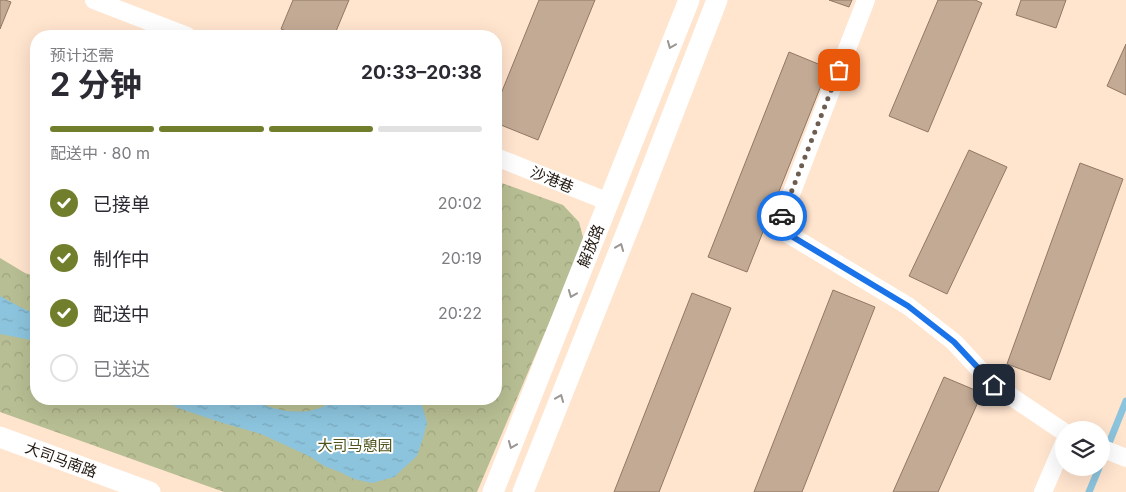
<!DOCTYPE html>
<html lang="zh">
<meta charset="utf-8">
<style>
:root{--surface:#fff;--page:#f7f7f7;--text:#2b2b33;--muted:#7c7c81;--line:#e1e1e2;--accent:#717f2d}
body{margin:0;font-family:Inter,"Noto Sans SC",sans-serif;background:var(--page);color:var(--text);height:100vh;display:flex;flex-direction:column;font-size:19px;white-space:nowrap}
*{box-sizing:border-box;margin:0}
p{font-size:16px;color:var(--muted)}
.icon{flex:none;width:28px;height:28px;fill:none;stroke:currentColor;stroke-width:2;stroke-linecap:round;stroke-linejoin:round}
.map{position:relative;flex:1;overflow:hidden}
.side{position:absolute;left:30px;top:30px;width:472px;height:375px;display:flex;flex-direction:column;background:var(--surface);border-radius:20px;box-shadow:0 5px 20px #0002}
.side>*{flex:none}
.tools{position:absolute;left:1055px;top:421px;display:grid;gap:10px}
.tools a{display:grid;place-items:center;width:55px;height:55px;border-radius:50%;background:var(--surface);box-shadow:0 5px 20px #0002;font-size:25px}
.pin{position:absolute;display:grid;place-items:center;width:42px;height:42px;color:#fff;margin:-21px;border-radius:10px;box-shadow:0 2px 8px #0006}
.courier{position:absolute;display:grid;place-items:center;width:50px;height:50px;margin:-25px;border:4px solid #1a73e8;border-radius:50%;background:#fff;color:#222;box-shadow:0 1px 6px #0007}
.headline em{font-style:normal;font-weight:700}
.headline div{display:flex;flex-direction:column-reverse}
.headline{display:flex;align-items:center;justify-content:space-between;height:85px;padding:0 20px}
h1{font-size:32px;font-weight:700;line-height:38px}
.bar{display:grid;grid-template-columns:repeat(4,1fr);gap:8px 5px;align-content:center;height:60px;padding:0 20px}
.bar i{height:6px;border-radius:4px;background:var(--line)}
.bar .active{background:var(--accent)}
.bar p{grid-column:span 4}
ol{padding:0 20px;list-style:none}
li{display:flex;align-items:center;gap:15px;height:55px}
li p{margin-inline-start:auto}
li .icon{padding:5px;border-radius:50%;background:var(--accent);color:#fff;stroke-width:4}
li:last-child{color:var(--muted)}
li i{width:28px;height:28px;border:2px solid var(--line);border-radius:50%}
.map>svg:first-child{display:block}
</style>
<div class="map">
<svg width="1126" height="492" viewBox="0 0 1126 492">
<defs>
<pattern id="park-crowns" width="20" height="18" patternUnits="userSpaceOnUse" patternTransform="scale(1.25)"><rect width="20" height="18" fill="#b8be93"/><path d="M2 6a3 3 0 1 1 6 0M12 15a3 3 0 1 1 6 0" fill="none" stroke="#9ea37e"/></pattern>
<pattern id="water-ripples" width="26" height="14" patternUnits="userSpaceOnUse" patternTransform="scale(1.25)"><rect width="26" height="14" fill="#8cc4dd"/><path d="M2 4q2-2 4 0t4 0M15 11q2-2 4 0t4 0" fill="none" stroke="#78a8bc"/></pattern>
</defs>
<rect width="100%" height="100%" fill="#ffe4ce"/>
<path fill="url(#park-crowns)" d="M496 181 563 205 579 222 584 241 477 492H224L0 412V258L25 273 36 277V399H496Z"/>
<path fill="url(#water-ripples)" d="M0 296 20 307 36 314V341L0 334Z
M162 399H248C277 411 309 420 336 399H418L423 408 427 423 423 438 417 456 394 477 372 483 354 479 340 472 324 466 311 457 261 434 223 423 178 408Z"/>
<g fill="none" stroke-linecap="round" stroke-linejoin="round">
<path stroke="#8cc4dd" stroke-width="7" d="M1101 463 1126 401
M1089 492 1099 468"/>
</g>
<path fill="#c3aa95" stroke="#907864" d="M0 0H5L11 2 0 29Z
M293 0H349L334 36H300L281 29Z
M539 0H595L538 140 496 123V106Z
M829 0H852L849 7Z
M938 0H975L982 3 928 132 889 116Z
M1021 0H1066L1056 28 1016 15Z
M1126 44V95L1107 86Z
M789 52 828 68 747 272 708 257Z
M969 150 1007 167 947 294 909 276Z
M1080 163 1123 179 1050 380 1007 364Z
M833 290 875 307 802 492H754Z
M692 293 731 308 659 492H614Z
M944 377 982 393 938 492H893Z"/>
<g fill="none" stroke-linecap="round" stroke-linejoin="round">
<path stroke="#fff" stroke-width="18" d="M94 0 187 36
M866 0 778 228 908 306 954 342 994 385 1064 432
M496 157 609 202
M1101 448 1126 458
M1043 492 1064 443"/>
<path stroke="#fff" stroke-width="21" d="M0 437 150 492
M493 492 689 0
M523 492 634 214 717 0"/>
</g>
<defs><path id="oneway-chevron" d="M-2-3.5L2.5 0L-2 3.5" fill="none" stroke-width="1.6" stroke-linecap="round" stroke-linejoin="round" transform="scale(1.25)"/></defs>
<g stroke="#9a9693">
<use href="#oneway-chevron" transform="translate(671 45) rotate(112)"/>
<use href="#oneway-chevron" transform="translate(620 247) rotate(-68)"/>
<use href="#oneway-chevron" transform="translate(572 294) rotate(112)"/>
<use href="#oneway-chevron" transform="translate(560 398) rotate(-68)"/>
<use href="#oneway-chevron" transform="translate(512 445) rotate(112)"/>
</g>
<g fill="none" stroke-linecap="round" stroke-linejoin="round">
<path stroke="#6d5e51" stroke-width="5" stroke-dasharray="0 9" d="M782 216 839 70"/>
<path stroke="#1a73e8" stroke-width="6" d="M782 216 778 228 908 306 954 342 994 385"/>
</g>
<g text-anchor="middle" stroke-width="4" stroke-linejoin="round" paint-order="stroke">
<g font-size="15" fill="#1f160e" stroke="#fff">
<text transform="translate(552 180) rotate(22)" y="5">沙港巷</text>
<text transform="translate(591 246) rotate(-68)" y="5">解放路</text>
<text transform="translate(61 460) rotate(20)" y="5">大司马南路</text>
</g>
<g font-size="15" fill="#4d531b" stroke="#fff">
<text x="355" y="451">大司马憩园</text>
</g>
</g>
</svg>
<div class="tools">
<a><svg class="icon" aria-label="layers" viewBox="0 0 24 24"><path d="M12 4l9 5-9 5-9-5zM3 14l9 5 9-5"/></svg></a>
</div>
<div class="pin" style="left:839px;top:70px;background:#ea580c"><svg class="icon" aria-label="bag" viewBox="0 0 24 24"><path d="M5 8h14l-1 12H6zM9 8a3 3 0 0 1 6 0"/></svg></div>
<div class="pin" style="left:994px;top:385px;background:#1f2937"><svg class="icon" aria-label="home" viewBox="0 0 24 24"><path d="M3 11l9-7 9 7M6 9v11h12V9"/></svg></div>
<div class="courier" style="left:782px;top:216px"><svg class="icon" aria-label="car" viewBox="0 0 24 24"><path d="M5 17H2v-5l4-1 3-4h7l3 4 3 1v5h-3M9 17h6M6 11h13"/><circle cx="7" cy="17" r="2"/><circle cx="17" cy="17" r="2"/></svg></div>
<section class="side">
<div class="headline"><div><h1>2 分钟</h1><p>预计还需</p></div><em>20:33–20:38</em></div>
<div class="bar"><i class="active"></i><i class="active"></i><i class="active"></i><i></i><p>配送中 · 80 m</p></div>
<ol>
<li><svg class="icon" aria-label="check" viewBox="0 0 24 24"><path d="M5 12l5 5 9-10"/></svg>已接单<p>20:02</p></li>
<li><svg class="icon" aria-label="check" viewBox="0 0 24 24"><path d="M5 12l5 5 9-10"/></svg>制作中<p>20:19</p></li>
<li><svg class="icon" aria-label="check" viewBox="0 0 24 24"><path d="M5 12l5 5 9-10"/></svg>配送中<p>20:22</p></li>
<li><i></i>已送达</li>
</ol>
</section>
</div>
